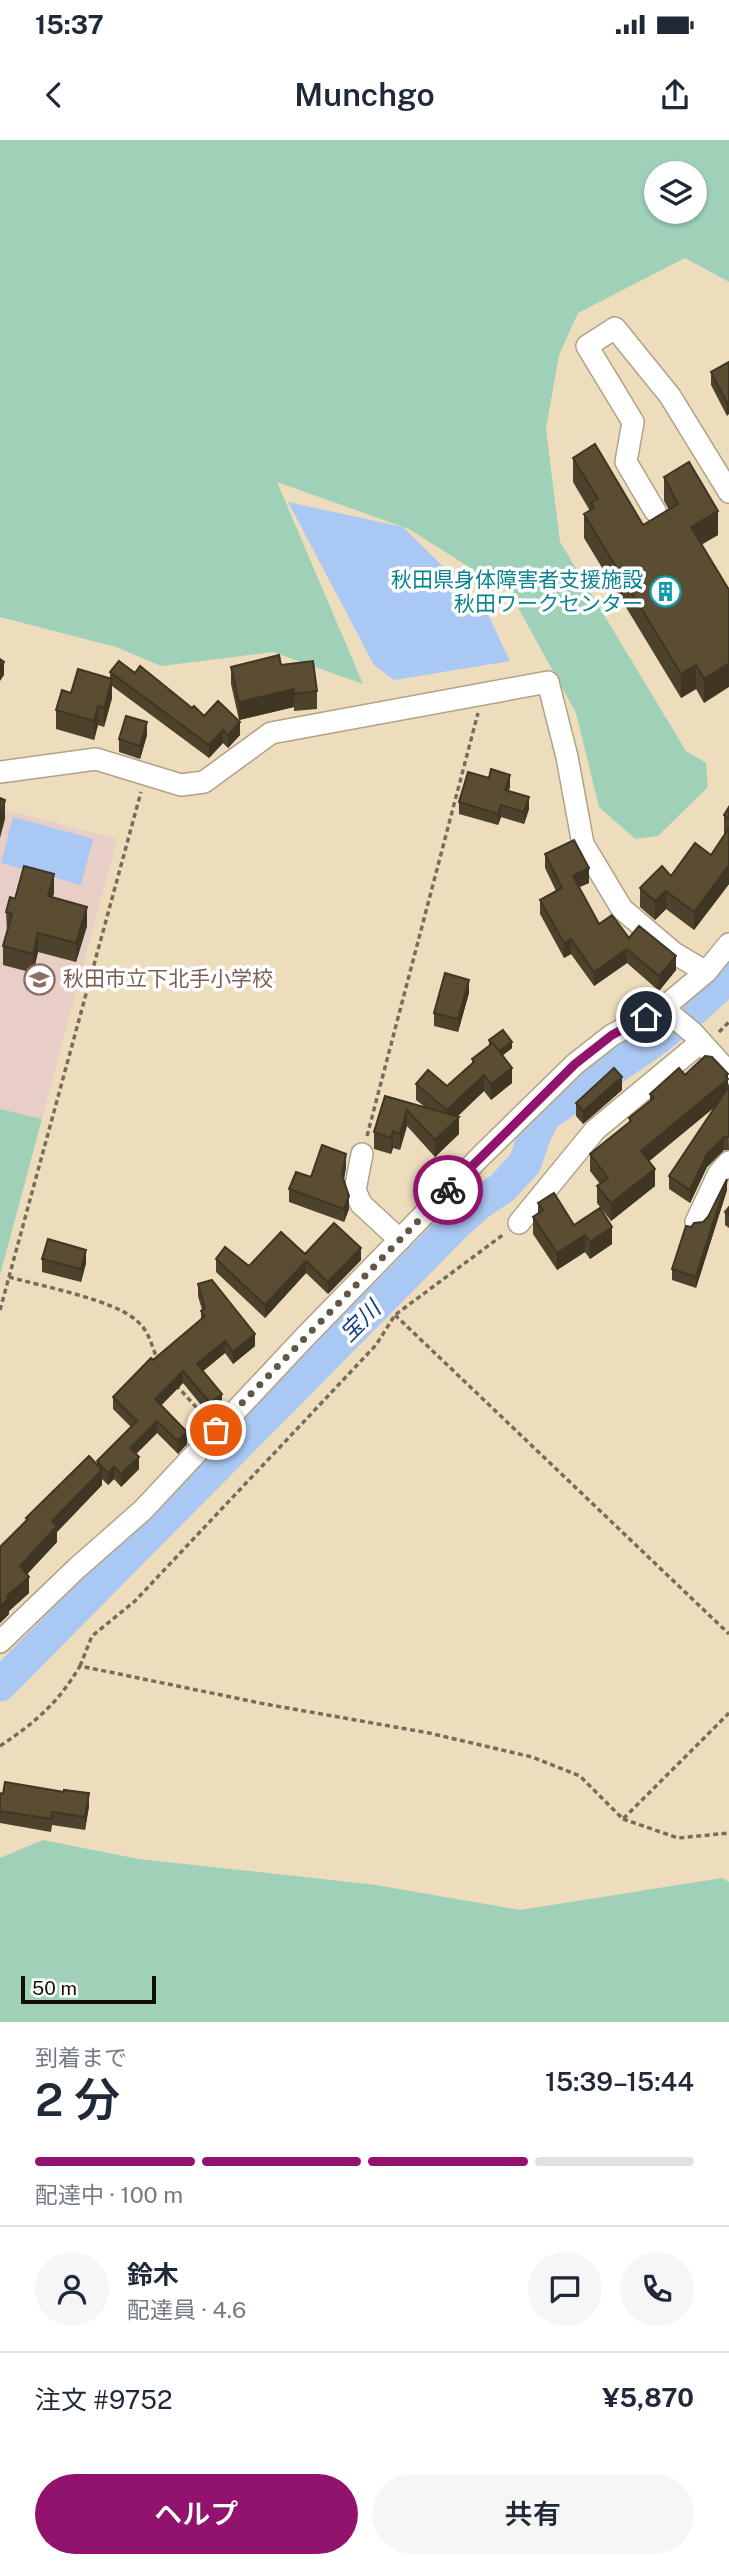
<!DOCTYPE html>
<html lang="ja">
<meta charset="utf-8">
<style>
:root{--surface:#fff;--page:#f6f6f7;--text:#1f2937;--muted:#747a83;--line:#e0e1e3;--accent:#92136e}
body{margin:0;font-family:"Public Sans","Noto Sans JP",sans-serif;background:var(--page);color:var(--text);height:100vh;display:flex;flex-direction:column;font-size:26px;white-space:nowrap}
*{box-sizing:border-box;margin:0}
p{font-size:23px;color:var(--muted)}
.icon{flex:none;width:38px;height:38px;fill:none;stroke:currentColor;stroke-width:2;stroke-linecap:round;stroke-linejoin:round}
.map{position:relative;height:1882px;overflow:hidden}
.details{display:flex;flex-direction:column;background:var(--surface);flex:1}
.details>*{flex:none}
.fabs{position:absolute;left:644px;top:21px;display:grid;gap:14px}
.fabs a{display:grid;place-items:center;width:63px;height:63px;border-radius:50%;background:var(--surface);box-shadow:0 2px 5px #0004;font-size:35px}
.scale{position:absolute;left:21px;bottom:18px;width:135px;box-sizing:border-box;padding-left:7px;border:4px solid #140f05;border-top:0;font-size:19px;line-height:24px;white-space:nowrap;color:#140f05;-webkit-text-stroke:5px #fff;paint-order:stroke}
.pin{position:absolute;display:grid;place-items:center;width:60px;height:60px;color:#fff;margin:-30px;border:4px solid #fff;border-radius:50%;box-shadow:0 2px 7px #0007}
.courier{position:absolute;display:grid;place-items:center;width:70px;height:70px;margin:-35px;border:5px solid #92136e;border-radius:50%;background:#fff;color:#222;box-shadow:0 2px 9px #0007}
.summary em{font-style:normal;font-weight:600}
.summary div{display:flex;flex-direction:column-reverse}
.summary{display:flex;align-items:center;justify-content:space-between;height:119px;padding:0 35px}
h1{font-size:46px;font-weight:600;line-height:52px}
.bar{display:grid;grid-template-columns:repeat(4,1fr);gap:10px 7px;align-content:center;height:84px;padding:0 35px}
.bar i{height:9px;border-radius:5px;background:var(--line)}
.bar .on{background:var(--accent)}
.bar p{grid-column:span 4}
.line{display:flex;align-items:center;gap:18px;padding:0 35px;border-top:2px solid var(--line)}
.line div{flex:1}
.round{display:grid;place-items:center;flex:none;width:74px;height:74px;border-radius:37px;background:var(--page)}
.cta{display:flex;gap:14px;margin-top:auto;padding:14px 35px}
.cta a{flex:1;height:80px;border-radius:42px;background:var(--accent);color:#fff;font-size:28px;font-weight:600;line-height:80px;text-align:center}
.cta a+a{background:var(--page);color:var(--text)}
.status{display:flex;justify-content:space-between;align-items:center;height:49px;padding:0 35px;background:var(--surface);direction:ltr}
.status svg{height:19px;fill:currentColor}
header{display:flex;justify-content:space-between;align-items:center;height:91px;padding:0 35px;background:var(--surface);font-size:32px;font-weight:600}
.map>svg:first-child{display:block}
</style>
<div class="status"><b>15:37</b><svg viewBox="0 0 49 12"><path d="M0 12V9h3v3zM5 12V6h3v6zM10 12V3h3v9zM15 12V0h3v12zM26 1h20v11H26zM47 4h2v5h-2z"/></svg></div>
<header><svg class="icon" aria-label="back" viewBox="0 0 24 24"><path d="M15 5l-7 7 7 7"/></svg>Munchgo<svg class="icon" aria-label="share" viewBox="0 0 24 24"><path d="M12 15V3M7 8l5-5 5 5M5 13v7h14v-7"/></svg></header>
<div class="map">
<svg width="729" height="1882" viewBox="0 0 729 1882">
<rect width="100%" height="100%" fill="#edddbd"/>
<path fill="#e7cec7" d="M0 668 117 699 0 1135Z"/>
<path fill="#9fd1b9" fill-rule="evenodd" d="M0 0H729V142L685 118 578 173 559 215 546 289 560 402 686 611 706 623 708 647 658 696 635 699 599 667 576 573 510 453 409 389 277 342 363 544 273 512 161 526 116 507 0 477ZM656 33H695V72H656Z
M0 969 42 979 0 1135Z
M43 1700 139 1719 376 1745 520 1770 722 1738 729 1742V1882H0V1718Z"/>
<path fill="#aac8f4" d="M288 362 403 387 485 468 510 521 394 540 374 525Z
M13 677 93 699 81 745 1 723Z"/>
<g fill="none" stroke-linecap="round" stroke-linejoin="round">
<path stroke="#aac8f4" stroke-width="33" d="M0 1545 456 1084 478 1064 502 1048 525 1023 535 994 545 975 652 902 695 868 729 837"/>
<defs>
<path id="minor" d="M655 371 626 322 633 282 587 206 615 188 670 256 729 352
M0 632 96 619 181 645 204 642 271 593 548 542 567 617 583 704 622 769 674 813 706 832
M663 868 693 893 729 933
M362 1014 355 1050 361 1064 400 1100
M696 1082 719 1033 729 1022
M519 1083 595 990 701 902
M0 1502 77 1428 143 1370 302 1200 482 1015 575 924 612 895 663 868 706 832 729 804"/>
</defs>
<use href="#minor" stroke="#b2a285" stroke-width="24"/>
<path stroke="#766c58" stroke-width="3.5" stroke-dasharray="5 3.5" stroke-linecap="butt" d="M719 892 729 882
M367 996 478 573
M9 1137C41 1146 115 1160 137 1181 149 1191 152 1206 157 1219
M0 1170 141 652
M395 1175 729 1494
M176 1245 206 1278
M80 1526 92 1496 135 1461 376 1205 395 1175 504 1094
M0 1606C36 1582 58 1563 80 1526L265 1564 429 1593 532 1617 580 1636 623 1679 729 1573
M623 1679 678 1698 729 1693"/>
<use href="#minor" stroke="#fff" stroke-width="21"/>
</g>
<path fill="#4d422b" d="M729 222 727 276 711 245V232Z
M573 318 643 385 669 370 664 361V337L718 395 701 404 729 450 704 563 696 549 681 558 584 398V374L590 371 573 342Z
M281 525 317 551V569L294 571V567L239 580 231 544V527Z
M110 532 135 533 204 576 240 595 228 608 223 603 209 618 112 546V558L104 587 98 585 94 600 56 589V570L71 553 110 538Z
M147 595 140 619 119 612V599Z
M510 647 508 651 529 669 524 684 501 677 498 685 459 674V662Z
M729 667V744L694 790 666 769 655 780 640 767V748L671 736 711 715 725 694H724V675Z
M545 714 589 743 579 747 599 784 629 798 676 830 659 851 627 823 594 846 571 814 564 818 540 774V760L556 751 545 728Z
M54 753 52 757 87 786 76 822 38 812 33 833 3 825V806L7 792 6 772 15 759Z
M469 853 458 892 434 886V873Z
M489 900 512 908 502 916 512 943 491 960 484 951 457 977 459 994 435 1017 407 986 400 1010 393 1008 391 1014 374 1009V992L385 956 425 967 416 960V944L447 946 472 923V919L489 906Z
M728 934 729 1010H724L707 1027 690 1063 669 1049V1036L716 966 649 1021 655 1046 611 1081 597 1063V1046L600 1044 590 1031V1014L629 983V978L650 961V954L685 935Z
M622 950 583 984 576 976V963Z
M346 1027 344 1040 349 1069 344 1082 289 1062V1049L311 1037Z
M727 1050 696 1148 672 1140V1129L691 1087 703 1082Z
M538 1063 574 1085 612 1104 590 1119 585 1112 557 1130 533 1094V1077L538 1073Z
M729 1067V1088L725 1085V1072Z
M305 1114 361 1120 328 1154 306 1133 265 1178 216 1132V1119L249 1126Z
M42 1119 86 1123 81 1142 42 1132Z
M198 1144 255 1206 233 1224 225 1213 203 1231 222 1266 210 1276 183 1243 161 1265 187 1304 178 1314 157 1293 136 1314 139 1329 121 1347 114 1339 108 1345 102 1339V1345L57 1392V1402L27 1434 29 1453 9 1471V1474L0 1483 26 1378 97 1324V1321L131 1287 113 1269V1257L153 1220 201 1180V1171L202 1170 198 1156Z
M0 1653 3 1654 89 1666 85 1690 52 1685 51 1692 0 1683Z"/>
<path fill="#3f3623" d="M729 261V274L727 276V263Z
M718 371V395L691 411V387Z
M4 522V535L0 541V528Z
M729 523V547L704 563V539Z
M696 525V549L681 558V534Z
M112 539V558L104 587V568Z
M294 549V567L239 580V562Z
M98 566V585L94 600V581Z
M147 582V595L140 619V606Z
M240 582V595L228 608V595Z
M223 590V603L209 618V605Z
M510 635V647L505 662V650Z
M529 657V669L524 684V672Z
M5 660V679L0 698V679Z
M501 665V677L498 685V674Z
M729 725V744L694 790V772Z
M589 728V743L573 750V736Z
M54 734V753L48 775V756Z
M666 751V769L655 780V761Z
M87 767V786L76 822V803Z
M38 793V812L33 833V814Z
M571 799V814L564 818V803Z
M627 809V823L594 846V832Z
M676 816V830L659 851V836Z
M469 840V853L458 892V879Z
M512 902V908L498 919V913Z
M512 928V943L491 960V944Z
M728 934V956L641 1028V1011Z
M484 935V951L447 986V970Z
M622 937V950L583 984V971Z
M407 970V986L400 1010V994Z
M459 977V994L435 1017V1000Z
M393 991V1008L391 1014V998Z
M724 997V1010L707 1027 690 1063V1050L707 1014Z
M346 1014V1027L342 1048V1035Z
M655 1029V1046L611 1081V1063Z
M727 1039V1050L696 1148V1137Z
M349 1056V1069L344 1082V1069Z
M612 1087V1104L590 1119V1102Z
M585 1095V1112L557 1130V1113Z
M361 1108V1120L328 1154V1142Z
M86 1110V1123L81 1142V1129Z
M306 1121V1133L265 1178V1165Z
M255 1194V1206L233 1224V1212Z
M225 1201V1213L197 1236V1224Z
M183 1231V1243L155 1272V1259Z
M222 1254V1266L210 1276V1263Z
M157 1281V1293L130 1320V1308Z
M187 1292V1304L178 1314V1301Z
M139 1317V1329L121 1347V1334Z
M114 1327V1339L108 1345V1333Z
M102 1330V1345L57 1392V1402L20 1442V1426L52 1381Z
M29 1437V1453L9 1471V1474L0 1483V1467L7 1456Z
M89 1653V1666L85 1690V1677Z"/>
<path fill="#5a4d32" stroke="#3f3623" stroke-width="2" d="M729 222V261L727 263 711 232Z
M595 304 643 385 678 364 664 337 689 322 718 371 691 387 729 450V523L704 539 696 525 681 534 584 374 594 368 591 363 598 359 573 318Z
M279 515 281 525 313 521 317 551 294 554V549L239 562 231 527Z
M0 519 4 522 0 528Z
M119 521 135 533 140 526 192 568 194 566 204 576 218 561 240 582 228 595 223 590 209 605 110 532Z
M78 529 112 539 104 568 98 566 94 581 56 570 62 550 71 553Z
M126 576 147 582 140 606 119 599Z
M491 629 510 635 505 650 529 657 524 672 501 665 498 674 459 662 468 632 489 638Z
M0 658 5 660 0 679Z
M729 667V679L724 675Z
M729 688V725L694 772 666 751 655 761 640 748 662 726 671 736 695 703 711 715Z
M574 700 589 728 573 736 599 784 612 775 629 798 639 786 676 816 659 836 627 809 594 832 571 799 564 803 540 760 562 748 545 714Z
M24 726 54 734 48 756 87 767 76 803 38 793 33 814 3 806 12 774 6 772 10 757 15 759Z
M445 833 469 840 458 879 434 873Z
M503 890 512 902 499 911 493 903 491 904 489 900Z
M493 903 512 928 491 944 484 935 447 970 416 944 428 930 447 946 474 922 472 919Z
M705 916 712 917 728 934 725 936 728 939 641 1011 655 1029 611 1063 597 1046 608 1038 590 1014 631 981 629 978 654 958 650 954 679 928 685 935Z
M614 928 622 937 583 971 576 963Z
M729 946V997H724L707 1014 690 1050 669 1036Z
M385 956 459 977 435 1000 407 970 400 994 393 991 391 998 374 992Z
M322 1005 346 1014 342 1035 349 1056 344 1069 289 1049 296 1032 311 1037Z
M727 1039 696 1137 672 1129 686 1086 691 1087 694 1083 703 1082 708 1077Z
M554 1053 574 1085 600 1068 612 1087 590 1102 585 1095 557 1113 533 1077 543 1070 538 1063Z
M729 1067V1075L725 1072Z
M334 1083 361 1108 328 1142 306 1121 265 1165 216 1119 225 1107 249 1126 281 1092 305 1114Z
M48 1099 86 1110 81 1129 42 1119Z
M212 1140 255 1194 233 1212 225 1201 197 1224 222 1254 210 1263 183 1231 155 1259 187 1292 178 1301 157 1281 130 1308 139 1317 121 1334 114 1327 108 1333 97 1321 137 1281 113 1257 151 1218 153 1220 205 1176 201 1171 205 1168 198 1144Z
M89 1316 102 1330 52 1381 57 1386 20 1426 29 1437 7 1456 9 1458 0 1467V1407L28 1379 26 1378Z
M5 1642 64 1652V1650L89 1653 85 1677 52 1672 51 1679 0 1671V1653L3 1654Z"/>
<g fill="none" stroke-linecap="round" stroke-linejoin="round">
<path stroke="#605745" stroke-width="7" stroke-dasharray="0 12.6" d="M216 1290 448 1050"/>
<path stroke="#92136e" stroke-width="9" d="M448 1050 575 924 612 895 646 877"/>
</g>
<defs>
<symbol id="building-ring" viewBox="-11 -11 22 22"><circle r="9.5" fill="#fff" stroke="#0f9aa8" stroke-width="1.5"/><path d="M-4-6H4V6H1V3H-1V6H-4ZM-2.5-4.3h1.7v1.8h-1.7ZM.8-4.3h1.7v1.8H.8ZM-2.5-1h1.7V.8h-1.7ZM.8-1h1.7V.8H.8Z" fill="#0f9aa8"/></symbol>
<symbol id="school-ring" viewBox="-11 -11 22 22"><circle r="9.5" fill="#fff" stroke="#8d6e63" stroke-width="1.5"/><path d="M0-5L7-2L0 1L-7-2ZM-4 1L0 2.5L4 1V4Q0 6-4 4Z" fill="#8d6e63"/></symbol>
</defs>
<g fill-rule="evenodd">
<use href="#building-ring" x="648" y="434" width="35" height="35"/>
<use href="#school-ring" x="22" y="822" width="35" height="35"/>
</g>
<g text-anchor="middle" stroke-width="7" stroke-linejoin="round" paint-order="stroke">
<g font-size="21" fill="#0d838f" stroke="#fff" text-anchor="end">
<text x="643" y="447">秋田県身体障害者支援施設<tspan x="643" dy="24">秋田ワークセンター</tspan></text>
</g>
<g font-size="21" fill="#785e54" stroke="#fff" text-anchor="start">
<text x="63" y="846">秋田市立下北手小学校</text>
</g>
<g font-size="23" font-style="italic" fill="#11407f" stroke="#fff">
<text transform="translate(360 1181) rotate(-45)" y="8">宝川</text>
</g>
</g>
</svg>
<div class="fabs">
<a><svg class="icon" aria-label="layers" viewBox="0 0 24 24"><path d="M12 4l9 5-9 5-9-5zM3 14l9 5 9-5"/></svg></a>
</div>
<div class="scale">50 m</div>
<div class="pin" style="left:216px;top:1290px;background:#ea580c"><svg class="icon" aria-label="bag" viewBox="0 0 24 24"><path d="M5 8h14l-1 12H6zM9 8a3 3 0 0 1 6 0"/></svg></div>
<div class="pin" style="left:646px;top:877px;background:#1f2937"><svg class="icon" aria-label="home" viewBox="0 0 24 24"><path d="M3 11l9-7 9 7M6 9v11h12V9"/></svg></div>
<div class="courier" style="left:448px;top:1050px"><svg class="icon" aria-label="bike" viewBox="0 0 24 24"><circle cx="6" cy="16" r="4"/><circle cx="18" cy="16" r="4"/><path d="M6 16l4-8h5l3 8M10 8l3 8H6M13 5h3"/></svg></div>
</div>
<section class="details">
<div class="summary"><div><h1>2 分</h1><p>到着まで</p></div><em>15:39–15:44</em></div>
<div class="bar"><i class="on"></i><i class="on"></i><i class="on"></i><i></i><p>配達中 · 100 m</p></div>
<div class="line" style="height:126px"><a class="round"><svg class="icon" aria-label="person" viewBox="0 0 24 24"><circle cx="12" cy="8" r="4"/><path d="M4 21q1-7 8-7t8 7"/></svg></a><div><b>鈴木</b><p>配達員 · 4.6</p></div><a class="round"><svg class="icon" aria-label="chat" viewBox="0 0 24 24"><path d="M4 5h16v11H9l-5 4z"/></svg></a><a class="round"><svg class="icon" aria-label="phone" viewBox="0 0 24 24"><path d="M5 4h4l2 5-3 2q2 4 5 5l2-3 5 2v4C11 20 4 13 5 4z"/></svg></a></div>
<div class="line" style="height:91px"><div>注文 #9752</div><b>¥5,870</b></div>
<div class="cta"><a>ヘルプ</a><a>共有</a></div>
</section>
